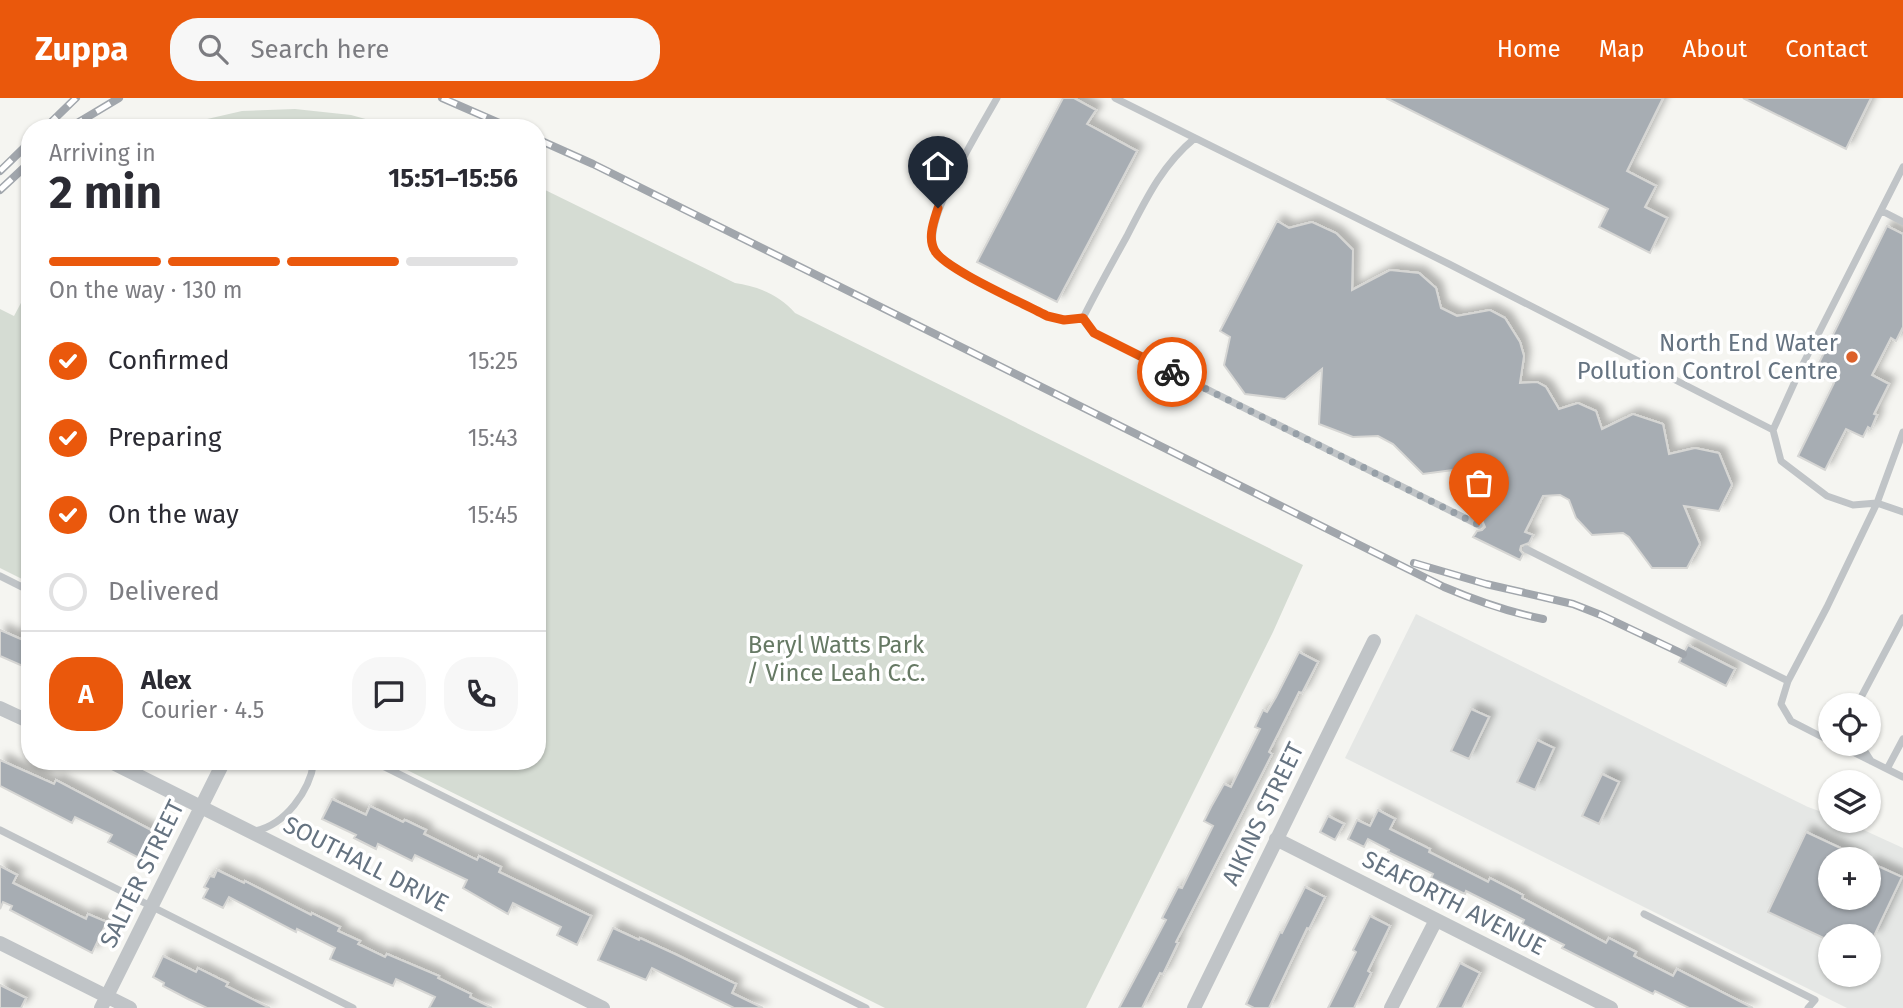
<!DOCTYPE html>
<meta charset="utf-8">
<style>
:root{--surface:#fff;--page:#f7f7f7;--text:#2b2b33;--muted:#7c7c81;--line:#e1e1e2;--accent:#ea580c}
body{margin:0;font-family:"Fira Sans",sans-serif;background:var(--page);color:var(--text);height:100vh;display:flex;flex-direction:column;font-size:26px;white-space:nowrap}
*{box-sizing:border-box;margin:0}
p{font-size:23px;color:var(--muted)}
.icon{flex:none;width:38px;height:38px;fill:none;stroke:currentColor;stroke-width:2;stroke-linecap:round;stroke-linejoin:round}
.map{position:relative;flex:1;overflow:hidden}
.drawer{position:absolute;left:21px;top:21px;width:525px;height:651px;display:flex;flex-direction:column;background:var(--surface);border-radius:28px;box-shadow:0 2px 5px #0004}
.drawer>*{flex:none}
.controls{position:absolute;left:1818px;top:595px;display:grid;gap:14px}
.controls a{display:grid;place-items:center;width:63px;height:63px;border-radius:50%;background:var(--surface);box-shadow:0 2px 5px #0004;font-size:35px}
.pin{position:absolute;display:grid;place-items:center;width:60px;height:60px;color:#fff;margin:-72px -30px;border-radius:50% 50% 50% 0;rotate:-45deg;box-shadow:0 0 7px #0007}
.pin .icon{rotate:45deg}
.courier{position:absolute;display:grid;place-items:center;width:70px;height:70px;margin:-35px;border:5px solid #ea580c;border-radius:50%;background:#fff;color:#222;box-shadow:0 2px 9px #0007}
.head em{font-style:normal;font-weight:700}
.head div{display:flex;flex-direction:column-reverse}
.head{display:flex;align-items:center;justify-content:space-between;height:119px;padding:0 28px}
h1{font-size:46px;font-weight:700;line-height:52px}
.bar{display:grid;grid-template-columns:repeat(4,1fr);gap:10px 7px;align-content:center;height:84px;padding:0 28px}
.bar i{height:9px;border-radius:5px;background:var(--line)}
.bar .on{background:var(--accent)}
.bar p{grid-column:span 4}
.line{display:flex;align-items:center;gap:18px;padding:0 28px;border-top:2px solid var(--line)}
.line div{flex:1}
.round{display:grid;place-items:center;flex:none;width:74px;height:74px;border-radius:28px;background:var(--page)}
ol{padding:0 28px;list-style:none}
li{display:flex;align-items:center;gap:21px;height:77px}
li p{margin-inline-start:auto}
li .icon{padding:7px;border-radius:50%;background:var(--accent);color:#fff;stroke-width:4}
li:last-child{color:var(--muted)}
li i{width:38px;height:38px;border:4px solid var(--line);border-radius:50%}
header{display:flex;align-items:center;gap:42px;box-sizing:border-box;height:98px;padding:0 35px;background:var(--accent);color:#fff}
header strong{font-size:33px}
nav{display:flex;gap:38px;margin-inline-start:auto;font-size:24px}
.search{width:490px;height:63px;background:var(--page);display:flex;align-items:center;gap:18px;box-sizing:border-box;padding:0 24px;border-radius:28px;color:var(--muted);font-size:26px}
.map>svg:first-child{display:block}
</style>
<header>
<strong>Zuppa</strong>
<div class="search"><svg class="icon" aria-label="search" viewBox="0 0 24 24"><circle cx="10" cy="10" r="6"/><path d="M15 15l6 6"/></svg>Search here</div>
<nav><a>Home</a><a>Map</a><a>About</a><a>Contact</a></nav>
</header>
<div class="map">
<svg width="1903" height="910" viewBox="0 0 1903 910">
<defs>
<filter id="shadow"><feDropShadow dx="6" dy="-6" stdDeviation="3.5" flood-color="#0004"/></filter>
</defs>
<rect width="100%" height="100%" fill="#f5f5f1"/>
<path fill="#e5e7e5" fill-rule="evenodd" d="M1416 516 1808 709 1830 717V723H1844L1903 750V910H1847L1345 660ZM1830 761H1869V800H1830ZM1830 838H1869V877H1830Z"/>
<path fill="#d5dcd3" d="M295 11 351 17 398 30H168L242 13Z
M537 88 735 185C757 188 780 197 795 215L1303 467 1273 534 1086 910H885L389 663H537Z
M30 188V485L0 470V211L14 218Z"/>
<path fill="#a7adb3" stroke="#d6d6d4" stroke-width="2" filter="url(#shadow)" d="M1063 0H1074L1096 12 1087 26 1137 53 1057 204 977 164Z
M1386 0H1663L1627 73 1656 88 1645 109 1667 120 1650 155 1599 129 1608 111Z
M1743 0H1871L1846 51Z
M1277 123 1289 130 1312 124 1336 135 1353 152 1352 192 1390 172 1419 175 1436 190 1441 210 1457 218 1490 212 1505 220 1520 244 1524 258 1520 285 1537 284 1546 289 1559 311 1578 305 1596 313 1602 331 1633 316 1663 326 1669 356 1695 350 1719 355 1732 387 1719 413 1684 408 1700 446 1687 470H1652L1629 439 1623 435 1592 437 1576 420 1569 402 1560 397 1543 398 1525 434 1533 437 1529 445 1521 448 1520 452 1523 456 1520 462 1473 439 1477 433 1482 432 1485 429 1482 422 1485 415 1476 412 1495 375 1486 363 1475 358 1453 372 1423 376 1393 346 1378 338 1353 339 1319 326 1322 271 1285 301 1245 296 1224 267 1230 239 1220 233Z
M1887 128 1903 136V229L1896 243 1891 240 1872 277 1889 286 1874 316 1877 317 1871 331 1868 329 1863 339 1846 331 1825 372 1798 358 1834 285 1814 275Z
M0 532 30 545V560L25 569 0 558Z
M1688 547 1735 571 1726 588 1679 564Z
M1299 554 1318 564 1302 595 1299 594 1269 654 1272 656 1176 844 1178 845 1163 876 1160 875 1142 910H1119L1166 822 1162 820 1178 789 1182 790 1213 728 1204 723 1211 709 1224 686 1231 689 1260 631 1255 629 1263 612 1267 614 1276 599Z
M1471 611 1489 619 1469 661 1451 653Z
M1537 642 1554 650 1535 692 1517 684Z
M0 662 54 686 56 682 153 733 139 760 108 744 112 737 75 719 72 725 0 688Z
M1602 676 1619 684 1599 726 1582 718Z
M332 701 366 717 370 708 403 724 405 722 426 732 424 736 477 762 479 758 501 769 499 774 591 818 577 847 557 837 561 829 513 805 508 816 463 790 467 782 415 757 412 763 378 746 376 751 354 740 356 737 322 721Z
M1378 712 1395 721 1390 731 1430 751 1429 754 1488 784 1490 780 1523 797 1522 800 1606 845 1609 840 1636 854 1634 858 1673 878 1677 871 1753 910H1689L1655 893 1653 896 1562 850 1564 847 1522 826 1524 822 1466 793 1465 796 1431 780 1433 776 1388 754 1389 752 1368 741 1364 749 1348 741 1357 722 1370 728Z
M1328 718 1344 726 1335 742 1320 734Z
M1806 734 1864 761H1830V800H1869V764L1902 779 1874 838H1830V843L1768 814Z
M0 768 17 777 13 785 86 821 88 816 107 824 92 855 10 812 12 808 3 804 0 811Z
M217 772 244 785 245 783 311 817 312 815 340 829 338 833 360 843 358 846 385 859 387 856 439 878 438 880 471 896 470 899 492 910H429L435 899 396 881 393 888 330 861 335 850 297 831 296 834 229 799 223 810 203 800 208 791 204 789 210 778 214 779Z
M1305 789 1325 799 1309 831 1307 830 1269 910H1254L1246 906 1280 834 1282 835Z
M1370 818 1390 828 1368 873 1371 875 1354 910H1328L1356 854 1353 852Z
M613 830 639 842 640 840 675 856 736 886 732 895 763 910H734L652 870 646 882 598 862Z
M163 858 196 874 198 870 228 885 226 888 270 910H207L188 901 163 888 164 885 153 879Z
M1460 865 1480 875 1462 910H1437Z
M0 887 26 900 21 910H0Z"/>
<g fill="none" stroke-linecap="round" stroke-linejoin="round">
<path stroke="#c0c4c7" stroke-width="7" d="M997 0C981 29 923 121 934 150 941 169 1026 207 1047 218L1064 222 1083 220
M1115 0 1195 40C1162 67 1146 101 1127 138 1112 165 1097 192 1083 220L1094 235 1479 427
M1195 40 1449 166 1773 332
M1882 113 1903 124
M1903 334 1877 405 1903 414
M1526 451 1788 583
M0 478 30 493
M1857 607 1903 520
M1830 643 1791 623 1781 606 1788 583 1827 509 1877 405 1853 407 1827 398 1781 363 1773 332 1801 270 1903 69
M1837 646 1903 679
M1860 646 1871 663
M373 663 866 910
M1887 671 1903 641
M0 732 353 910
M255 733C285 727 310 693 314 663
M1644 816 1815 902 1808 910"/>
<path stroke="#c0c4c7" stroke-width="14" d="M0 610 30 624
M109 663 603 910
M1276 741 1611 910
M0 845 130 910
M101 910 224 663
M1194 910 1374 543
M1391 910 1436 822"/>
<defs>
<path id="rail" d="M442 0 511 30
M45 30 76 0
M69 30 119 0
M537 41 593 66 1444 489C1477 503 1508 514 1543 521
M0 73 30 44
M0 92 30 64
M1414 465 1486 486 1573 506 1601 517 1683 556"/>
</defs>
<use href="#rail" stroke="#a1a6ac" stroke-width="8"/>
<use href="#rail" stroke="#fff" stroke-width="5" stroke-dasharray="16" stroke-linecap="butt"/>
</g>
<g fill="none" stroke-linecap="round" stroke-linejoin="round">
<path stroke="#97a0a8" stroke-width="7" stroke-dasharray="0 12.6" d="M1172 274 1479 427"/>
<path stroke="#ea580c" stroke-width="9" d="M938 110C934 123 927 140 935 153 945 171 1025 206 1047 218L1064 222 1083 220 1094 235 1172 274"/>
</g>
<circle fill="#dc612a" stroke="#fff" stroke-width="2.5" cx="1852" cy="259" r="7"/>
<g text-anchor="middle" stroke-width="7" stroke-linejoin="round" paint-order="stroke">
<g font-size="24" fill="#657381" stroke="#fff" text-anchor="end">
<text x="1838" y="253">North End Water<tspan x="1838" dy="28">Pollution Control Centre</tspan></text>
</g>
<g font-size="24" fill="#667964" stroke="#fff">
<text x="836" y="555">Beryl Watts Park<tspan x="836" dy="28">/ Vince Leah C.C.</tspan></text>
</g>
<g font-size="24" fill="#657381" stroke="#fff">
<text transform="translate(1263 716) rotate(-64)" y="8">AIKINS STREET</text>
<text transform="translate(366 766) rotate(27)" y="8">SOUTHALL DRIVE</text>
<text transform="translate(142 776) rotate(-64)" y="8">SALTER STREET</text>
<text transform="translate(1454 805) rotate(27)" y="8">SEAFORTH AVENUE</text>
</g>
</g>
</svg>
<div class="controls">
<a><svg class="icon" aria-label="locate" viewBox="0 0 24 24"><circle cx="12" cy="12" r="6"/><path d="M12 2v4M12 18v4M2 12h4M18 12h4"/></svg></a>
<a><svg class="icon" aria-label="layers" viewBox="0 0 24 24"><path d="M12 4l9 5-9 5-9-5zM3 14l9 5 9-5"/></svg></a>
<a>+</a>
<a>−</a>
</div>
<div class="pin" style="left:1479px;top:427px;background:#ea580c"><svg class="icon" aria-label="bag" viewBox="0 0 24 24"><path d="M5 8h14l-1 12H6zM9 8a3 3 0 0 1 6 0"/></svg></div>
<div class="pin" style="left:938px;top:110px;background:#1f2937"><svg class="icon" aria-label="home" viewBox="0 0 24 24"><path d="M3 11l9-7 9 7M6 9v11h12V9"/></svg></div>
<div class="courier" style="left:1172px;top:274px"><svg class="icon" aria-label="bike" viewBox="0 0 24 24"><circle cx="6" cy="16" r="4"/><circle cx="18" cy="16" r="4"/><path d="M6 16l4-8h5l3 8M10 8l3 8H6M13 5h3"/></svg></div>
<section class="drawer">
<div class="head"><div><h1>2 min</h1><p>Arriving in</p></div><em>15:51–15:56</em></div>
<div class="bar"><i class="on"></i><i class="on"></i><i class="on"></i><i></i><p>On the way · 130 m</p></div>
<ol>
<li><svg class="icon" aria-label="check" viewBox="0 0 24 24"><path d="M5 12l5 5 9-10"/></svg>Confirmed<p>15:25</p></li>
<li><svg class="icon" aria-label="check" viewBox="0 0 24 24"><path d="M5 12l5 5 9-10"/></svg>Preparing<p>15:43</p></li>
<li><svg class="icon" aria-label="check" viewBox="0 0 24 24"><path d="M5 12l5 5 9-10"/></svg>On the way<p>15:45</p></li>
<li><i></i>Delivered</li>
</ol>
<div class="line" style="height:126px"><b class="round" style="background:var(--accent);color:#fff">A</b><div><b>Alex</b><p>Courier · 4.5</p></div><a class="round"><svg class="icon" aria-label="chat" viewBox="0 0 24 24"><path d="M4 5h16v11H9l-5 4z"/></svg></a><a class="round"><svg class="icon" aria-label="phone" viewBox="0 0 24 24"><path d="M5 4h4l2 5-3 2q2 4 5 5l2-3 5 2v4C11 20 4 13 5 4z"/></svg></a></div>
</section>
</div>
